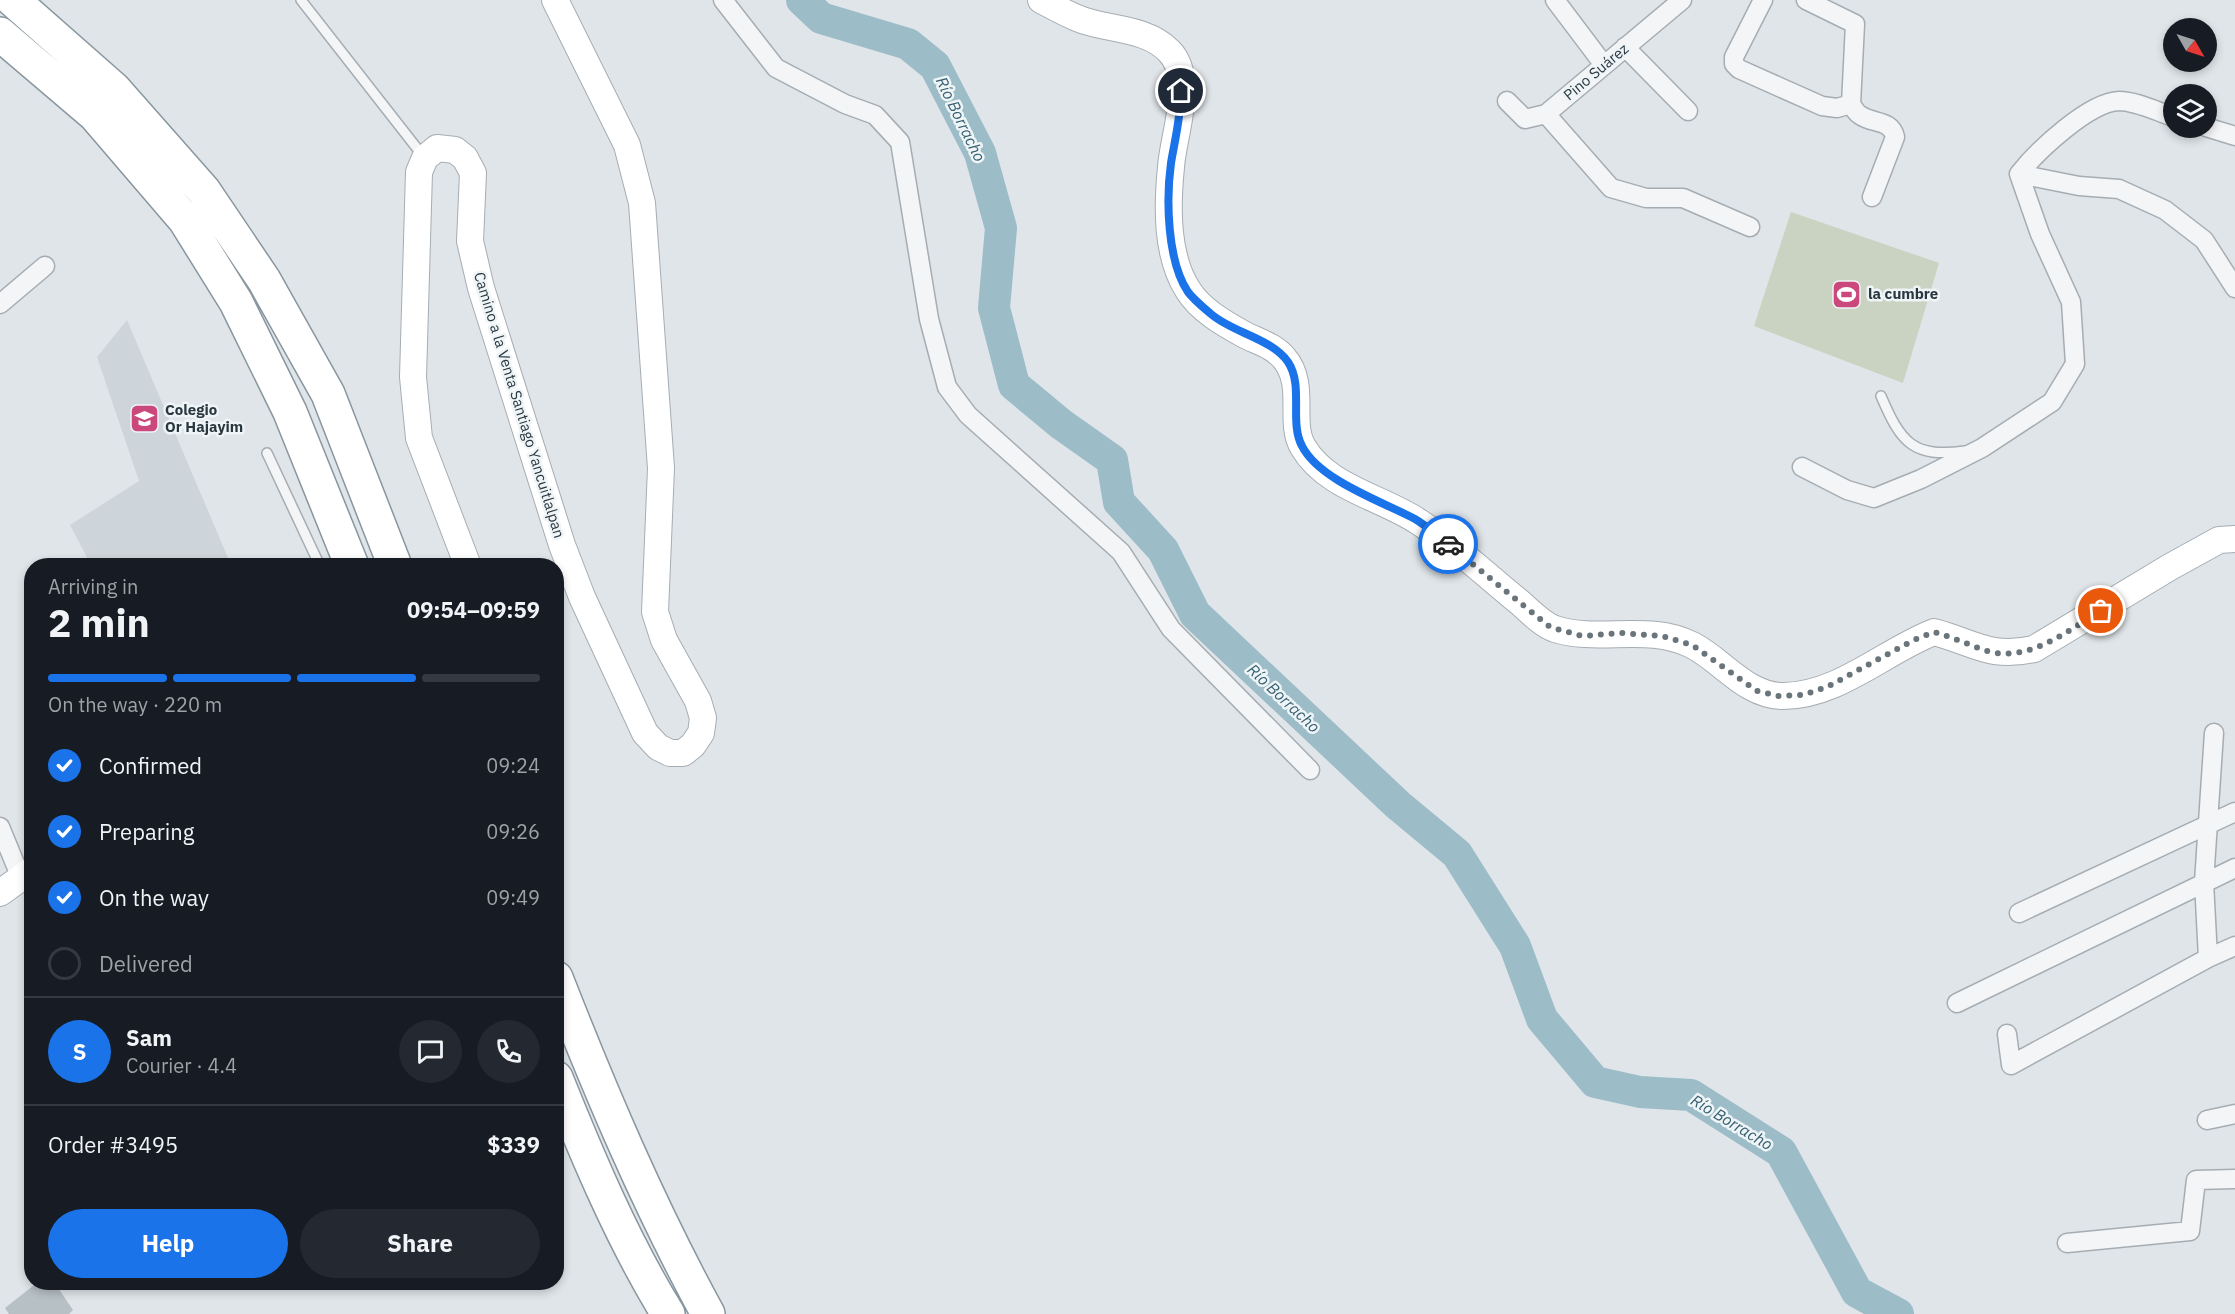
<!DOCTYPE html>
<meta charset="utf-8">
<style>
:root{--surface:#171b24;--page:#242831;--text:#f1f3f6;--muted:#9ea1a6;--line:#363941;--accent:#1a73e8}
body{margin:0;font-family:"IBM Plex Sans",sans-serif;background:var(--page);color:var(--text);height:100vh;display:flex;flex-direction:column;font-size:22px;white-space:nowrap}
*{box-sizing:border-box;margin:0}
p{font-size:20px;color:var(--muted)}
.icon{flex:none;width:33px;height:33px;fill:none;stroke:currentColor;stroke-width:2;stroke-linecap:round;stroke-linejoin:round}
.map{position:relative;flex:1;overflow:hidden}
.side{position:absolute;left:24px;top:558px;width:540px;height:732px;display:flex;flex-direction:column;background:var(--surface);border-radius:24px;box-shadow:0 3px 9px #0003}
.side>*{flex:none}
.needle{width:39px;rotate:129deg}
.fabs{position:absolute;left:2163px;top:18px;display:grid;gap:12px}
.fabs a{display:grid;place-items:center;width:54px;height:54px;border-radius:50%;background:var(--surface);box-shadow:0 3px 9px #0003;font-size:30px}
.pin{position:absolute;display:grid;place-items:center;width:51px;height:51px;color:#fff;margin:-26px;border:3px solid #fff;border-radius:50%;box-shadow:0 2px 6px #0007}
.courier{position:absolute;display:grid;place-items:center;width:60px;height:60px;margin:-30px;border:4px solid #1a73e8;border-radius:50%;background:#fff;color:#222;box-shadow:0 2px 8px #0007}
.overview em{font-style:normal;font-weight:800}
.overview div{display:flex;flex-direction:column-reverse}
.overview{display:flex;align-items:center;justify-content:space-between;height:102px;padding:0 24px}
h1{font-size:39px;font-weight:800;line-height:45px}
.bar{display:grid;grid-template-columns:repeat(4,1fr);gap:9px 6px;align-content:center;height:72px;padding:0 24px}
.bar i{height:8px;border-radius:4px;background:var(--line)}
.bar .on{background:var(--accent)}
.bar p{grid-column:span 4}
.line{display:flex;align-items:center;gap:15px;padding:0 24px;border-top:2px solid var(--line)}
.line div{flex:1}
.round{display:grid;place-items:center;flex:none;width:63px;height:63px;border-radius:32px;background:var(--page)}
ol{padding:0 24px;list-style:none}
li{display:flex;align-items:center;gap:18px;height:66px}
li p{margin-inline-start:auto}
li .icon{padding:6px;border-radius:50%;background:var(--accent);color:#fff;stroke-width:4}
li:last-child{color:var(--muted)}
li i{width:33px;height:33px;border:3px solid var(--line);border-radius:50%}
.button{display:flex;gap:12px;margin-top:auto;padding:12px 24px}
.button a{flex:1;height:69px;border-radius:36px;background:var(--accent);color:#fff;font-size:24px;font-weight:800;line-height:69px;text-align:center}
.button a+a{background:var(--page);color:var(--text)}
.map>svg:first-child{display:block}
</style>
<div class="map">
<svg width="2235" height="1314" viewBox="0 0 2235 1314">
<rect width="100%" height="100%" fill="#e0e5e9"/>
<path fill="#ced5da" d="M127 320 231 565H91L70 525 139 481 97 357Z"/>
<path fill="#cad2c1" d="M1791 212 1939 263 1903 383 1754 326Z"/>
<g fill="none" stroke-linecap="round" stroke-linejoin="round">
<path stroke="#9cbcc8" stroke-width="32" d="M802 0 821 18 908 44 935 66 980 153 1001 228 994 308 1014 385 1061 424 1112 460 1119 502 1163 550 1195 614 1398 805 1457 854 1515 946 1542 1019 1595 1082 1640 1092 1691 1095 1781 1152 1857 1292 1898 1314"/>
</g>
<path fill="#b7c0c5" d="M38 1282H54L73 1310 69 1314H9L5 1308Z"/>
<g fill="none" stroke-linecap="round" stroke-linejoin="round">
<defs>
<path id="service" d="M301 0 423 156
M1881 396C1901 443 1913 458 1965 451
M267 453 320 566"/>
<path id="minor" d="M723 0 776 68 845 104 875 115 900 142 929 319 947 387 968 415 1121 552 1171 629 1310 770
M1555 0 1604 65
M1763 0 1734 57V64L1739 69 1822 106 1837 108 1851 104
M1806 0 1855 24 1851 104C1853 107 1856 113 1860 115 1872 124 1891 119 1895 137L1872 197
M1625 47 1688 111
M1507 101 1525 119 1546 114 1682 0
M1546 114 1611 188 1646 198H1683L1750 227
M2206 127 2235 136
M2019 174 2079 186 2119 189 2165 210 2204 240 2235 288
M0 304 45 266
M1802 467 1847 490 1874 498 1921 479 1982 448 2052 402 2075 364 2071 302 2040 234 2019 174C2037 151 2089 102 2119 101 2136 101 2158 112 2174 117
M0 827 21 878
M2019 913 2235 812
M2208 958 2204 882 2214 733
M1957 1003 2235 868
M2007 1034 2011 1065 2208 958 2235 946
M2207 1120 2235 1114
M2067 1243 2190 1231 2196 1180 2235 1179"/>
<path id="secondary" d="M1041 0C1054 7 1068 15 1082 20 1110 30 1147 28 1169 51 1196 78 1173 135 1171 167 1167 207 1166 256 1188 290 1200 310 1225 324 1245 335 1259 342 1274 346 1284 358 1307 385 1288 422 1303 447 1327 488 1382 497 1419 522 1454 545 1485 574 1518 601 1529 610 1541 624 1555 629 1599 643 1648 623 1692 645 1722 660 1746 696 1783 696 1838 696 1885 651 1934 632 1975 643 1990 659 2034 649L2170 567 2219 540 2235 539
M468 566 419 438 413 377 419 172 425 158 437 148 455 150 465 158 473 173 470 241 481 288 562 545 582 597 645 733 658 747 670 753H683L693 745 701 733 703 718 698 701 664 640 655 612 661 468 642 203 627 145 555 0
M0 893 32 870"/>
<path id="motorway" d="M13 0 114 89 204 191 264 280 328 394 395 566
M0 34 95 115 185 220 236 302 290 412 352 566
M556 978C601 1093 649 1206 708 1314
M556 1078C588 1158 623 1241 668 1314"/>
</defs>
<use href="#service" stroke="#a5adb3" stroke-width="12"/>
<use href="#minor" stroke="#a5adb3" stroke-width="21"/>
<use href="#secondary" stroke="#a5adb3" stroke-width="28"/>
<use href="#motorway" stroke="#88969f" stroke-width="36"/>
<use href="#service" stroke="#f3f5f7" stroke-width="9"/>
<use href="#minor" stroke="#f3f5f7" stroke-width="18"/>
<use href="#secondary" stroke="#fff" stroke-width="26"/>
<use href="#motorway" stroke="#fff" stroke-width="33"/>
</g>
<g fill="none" stroke-linecap="round" stroke-linejoin="round">
<path stroke="#69747b" stroke-width="6" stroke-dasharray="0 10.8" d="M1448 544 1550 627 1582 636 1621 633 1662 636 1692 645 1757 691 1778 696 1803 695 1827 687 1914 640 1934 632C1952 637 1969 645 1987 651 2028 663 2067 631 2101 611"/>
<path stroke="#1a73e8" stroke-width="8" d="M1181 91C1181 116 1175 139 1171 163 1166 199 1167 261 1188 292 1194 300 1204 308 1211 314 1233 333 1271 338 1288 362 1304 386 1289 422 1302 446 1319 480 1383 502 1415 519 1427 526 1437 536 1448 544"/>
</g>
<defs>
<symbol id="stadium-square" viewBox="-11 -11 22 22"><rect x="-9" y="-9" width="18" height="18" rx="4" fill="#ca487b" stroke="#eff4f6"/><path d="M0-5a6.5 5 0 1 0 0 10a6.5 5 0 1 0 0-10ZM-3.5-1.8h7v3.6h-7Z" fill="#fff"/></symbol>
<symbol id="school-square" viewBox="-11 -11 22 22"><rect x="-9" y="-9" width="18" height="18" rx="4" fill="#ca487b" stroke="#eff4f6"/><path d="M0-5L7-2L0 1L-7-2ZM-4 1L0 2.5L4 1V4Q0 6-4 4Z" fill="#fff"/></symbol>
</defs>
<g fill-rule="evenodd">
<use href="#stadium-square" x="1830" y="278" width="33" height="33"/>
<use href="#school-square" x="128" y="402" width="33" height="33"/>
</g>
<g text-anchor="middle" stroke-width="5" stroke-linejoin="round" paint-order="stroke">
<g font-size="15" fill="#293740" stroke="#eff4f6">
<text transform="translate(1596 72) rotate(-40)" y="5">Pino Suárez</text>
<text transform="translate(519 405) rotate(73)" y="5">Camino a la Venta Santiago Yancuitlalpan</text>
</g>
<g font-size="15" font-weight="bold" fill="#293740" stroke="#eff4f6" text-anchor="start">
<text x="1868" y="299">la cumbre</text>
<text x="165" y="415">Colegio<tspan x="165" dy="17">Or Hajayim</tspan></text>
</g>
<g font-size="16" font-style="italic" fill="#345f72" stroke="#eff4f6">
<text transform="translate(961 119) rotate(64)" y="6">Río Borracho</text>
<text transform="translate(1284 698) rotate(43)" y="6">Río Borracho</text>
<text transform="translate(1732 1122) rotate(31)" y="6">Río Borracho</text>
</g>
</g>
</svg>
<div class="fabs">
<a><svg class="needle" viewBox="-14 -14 28 28"><path d="M0-13l5 13h-10z" fill="#e53935"/><path d="M0 13l5-13h-10z" fill="#9ea1a6"/></svg></a>
<a><svg class="icon" aria-label="layers" viewBox="0 0 24 24"><path d="M12 4l9 5-9 5-9-5zM3 14l9 5 9-5"/></svg></a>
</div>
<div class="pin" style="left:2101px;top:611px;background:#ea580c"><svg class="icon" aria-label="bag" viewBox="0 0 24 24"><path d="M5 8h14l-1 12H6zM9 8a3 3 0 0 1 6 0"/></svg></div>
<div class="pin" style="left:1181px;top:91px;background:#1f2937"><svg class="icon" aria-label="home" viewBox="0 0 24 24"><path d="M3 11l9-7 9 7M6 9v11h12V9"/></svg></div>
<div class="courier" style="left:1448px;top:544px"><svg class="icon" aria-label="car" viewBox="0 0 24 24"><path d="M5 17H2v-5l4-1 3-4h7l3 4 3 1v5h-3M9 17h6M6 11h13"/><circle cx="7" cy="17" r="2"/><circle cx="17" cy="17" r="2"/></svg></div>
<section class="side">
<div class="overview"><div><h1>2 min</h1><p>Arriving in</p></div><em>09:54–09:59</em></div>
<div class="bar"><i class="on"></i><i class="on"></i><i class="on"></i><i></i><p>On the way · 220 m</p></div>
<ol>
<li><svg class="icon" aria-label="check" viewBox="0 0 24 24"><path d="M5 12l5 5 9-10"/></svg>Confirmed<p>09:24</p></li>
<li><svg class="icon" aria-label="check" viewBox="0 0 24 24"><path d="M5 12l5 5 9-10"/></svg>Preparing<p>09:26</p></li>
<li><svg class="icon" aria-label="check" viewBox="0 0 24 24"><path d="M5 12l5 5 9-10"/></svg>On the way<p>09:49</p></li>
<li><i></i>Delivered</li>
</ol>
<div class="line" style="height:108px"><b class="round" style="background:var(--accent);color:#fff">S</b><div><b>Sam</b><p>Courier · 4.4</p></div><a class="round"><svg class="icon" aria-label="chat" viewBox="0 0 24 24"><path d="M4 5h16v11H9l-5 4z"/></svg></a><a class="round"><svg class="icon" aria-label="phone" viewBox="0 0 24 24"><path d="M5 4h4l2 5-3 2q2 4 5 5l2-3 5 2v4C11 20 4 13 5 4z"/></svg></a></div>
<div class="line" style="height:78px"><div>Order #3495</div><b>$339</b></div>
<div class="button"><a>Help</a><a>Share</a></div>
</section>
</div>
